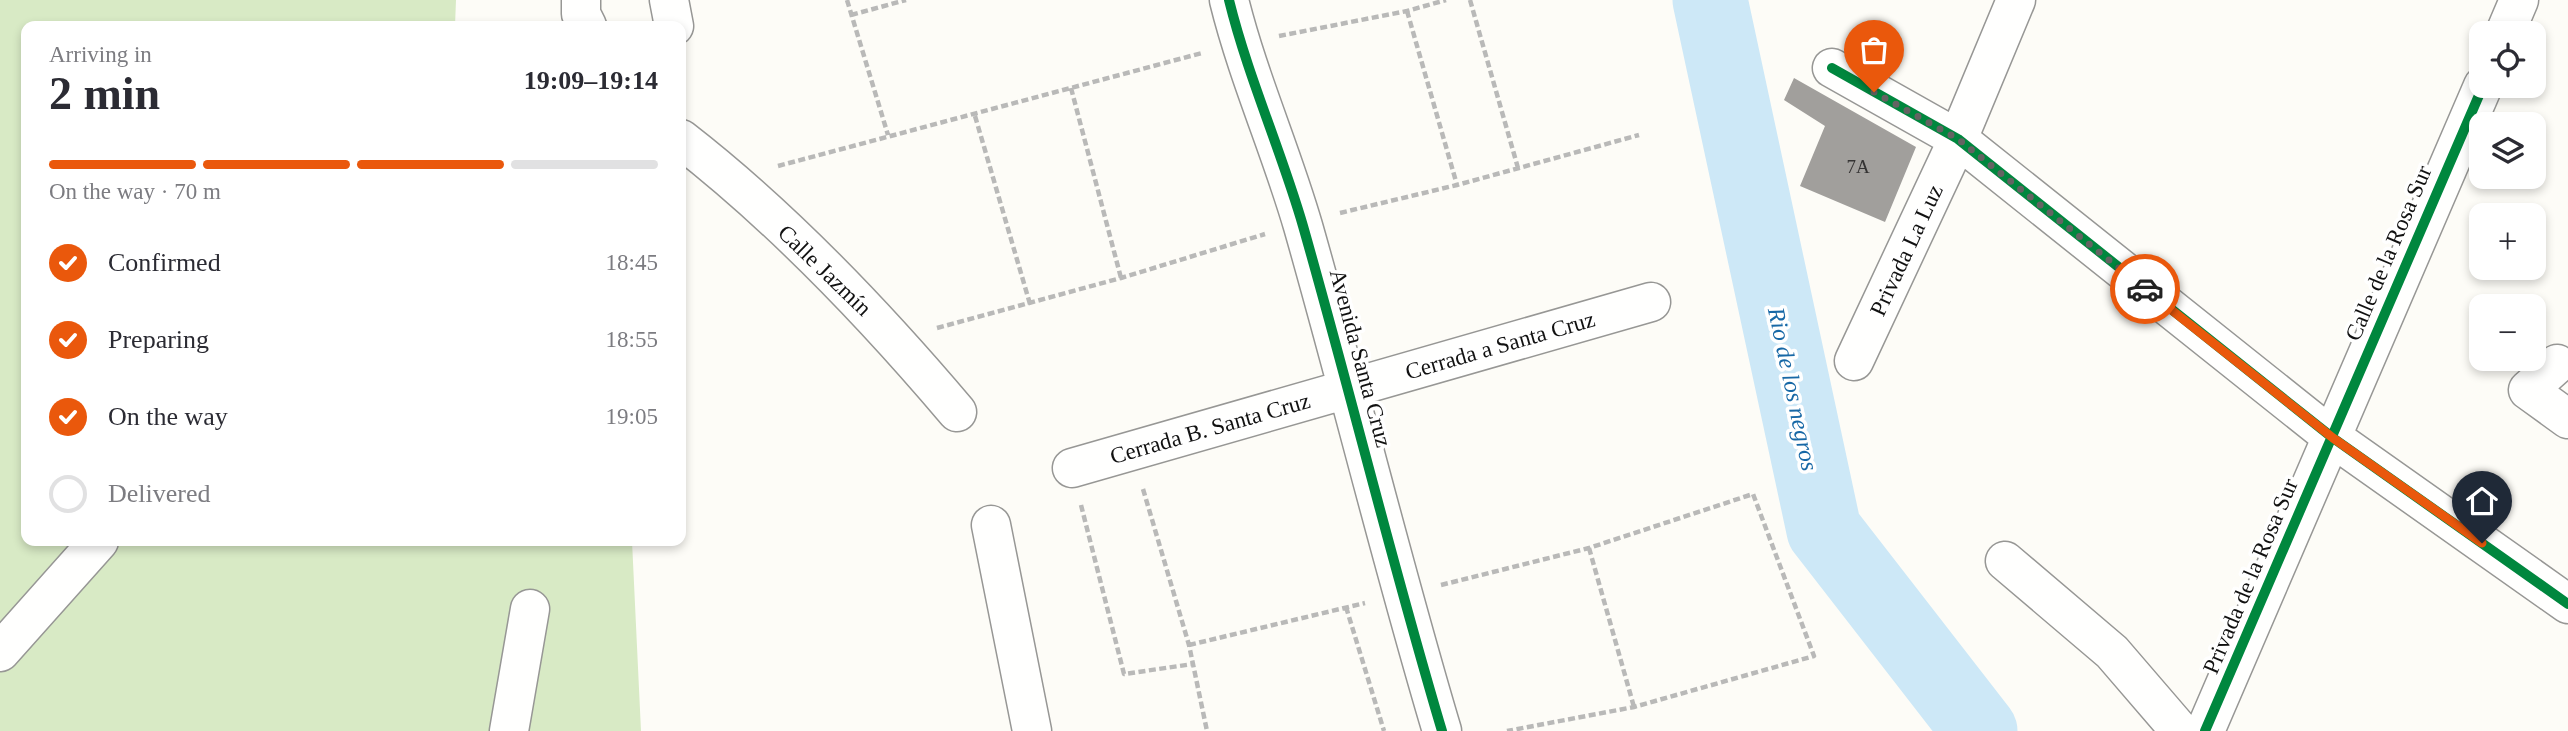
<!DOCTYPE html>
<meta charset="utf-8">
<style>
:root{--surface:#fff;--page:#f7f7f7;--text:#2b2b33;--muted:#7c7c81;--line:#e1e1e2;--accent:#ea580c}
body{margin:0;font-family:"Times New Roman",serif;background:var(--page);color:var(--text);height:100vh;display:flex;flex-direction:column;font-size:26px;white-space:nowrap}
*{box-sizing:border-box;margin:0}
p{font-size:23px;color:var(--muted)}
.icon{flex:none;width:38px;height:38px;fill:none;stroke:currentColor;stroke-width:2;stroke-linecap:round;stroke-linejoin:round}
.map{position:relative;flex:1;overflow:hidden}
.side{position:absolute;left:21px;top:21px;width:665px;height:525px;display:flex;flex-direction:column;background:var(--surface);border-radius:14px;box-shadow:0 4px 10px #0003}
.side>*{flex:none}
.controls{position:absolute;left:2469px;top:21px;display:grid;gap:14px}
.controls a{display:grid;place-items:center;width:77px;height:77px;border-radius:14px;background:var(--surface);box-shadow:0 4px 10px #0003;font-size:35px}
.pin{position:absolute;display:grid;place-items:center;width:60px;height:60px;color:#fff;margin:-72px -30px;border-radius:50% 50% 50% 0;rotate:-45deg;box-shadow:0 0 7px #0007}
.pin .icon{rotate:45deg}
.courier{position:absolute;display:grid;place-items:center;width:70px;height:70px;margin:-35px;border:5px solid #ea580c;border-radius:50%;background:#fff;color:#222;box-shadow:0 2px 9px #0007}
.summary em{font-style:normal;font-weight:800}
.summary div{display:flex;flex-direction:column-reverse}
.summary{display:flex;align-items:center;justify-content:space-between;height:119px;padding:0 28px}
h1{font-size:46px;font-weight:800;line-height:52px}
.bar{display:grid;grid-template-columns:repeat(4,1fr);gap:10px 7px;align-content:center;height:84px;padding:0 28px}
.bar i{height:9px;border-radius:5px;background:var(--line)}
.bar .active{background:var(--accent)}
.bar p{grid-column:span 4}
ol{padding:0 28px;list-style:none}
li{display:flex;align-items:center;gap:21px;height:77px}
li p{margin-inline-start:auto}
li .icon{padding:7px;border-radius:50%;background:var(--accent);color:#fff;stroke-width:4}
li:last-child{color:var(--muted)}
li i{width:38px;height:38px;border:4px solid var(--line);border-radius:50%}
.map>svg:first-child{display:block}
</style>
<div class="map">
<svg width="2568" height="731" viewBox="0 0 2568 731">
<rect width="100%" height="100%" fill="#fdfcf7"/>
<path fill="#d8eac5" d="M0 0H456L455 26H26V541H632L641 731H0Z"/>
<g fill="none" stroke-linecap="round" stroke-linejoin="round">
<path stroke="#cde8f7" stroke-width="75" d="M1710 0 1824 530 1980 731"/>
</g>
<path fill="#a19f9c" d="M1794 78 1916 147 1885 222 1800 186 1825 126 1784 100Z"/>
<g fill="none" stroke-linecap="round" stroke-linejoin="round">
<defs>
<path id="minor" d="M581 0V14L587 26
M669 0 674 26
M1229 0C1248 77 1281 150 1303 226 1351 394 1392 564 1442 731
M2505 33 2519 0
M1832 68 1958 139 2333 438 2568 604
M681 139C783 218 874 314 957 412
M1854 361 1958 139 2016 0
M2557 364 2528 390 2568 419
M1072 468 1651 302
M991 525 1032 731
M2005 561 2112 652 2180 731
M0 652 99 541
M509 731 530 609
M2205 731 2483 86"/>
</defs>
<use href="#minor" stroke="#979795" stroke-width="41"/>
<path stroke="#b9b9b8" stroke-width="4.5" stroke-dasharray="7 3.5" stroke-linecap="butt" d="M847 0 888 135
M1470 0 1518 168
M1407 11 1457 185
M851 15 906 0
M1279 36 1407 11 1446 0
M1071 88 1121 278
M975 116 1030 304
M778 166 1202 53
M1340 213 1457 185 1639 135
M937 328 1121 278 1265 234
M1143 489 1189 645 1207 731
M1081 505 1124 674 1193 664
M1589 548 1634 707
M1441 585 1589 548 1753 494 1814 656 1634 707 1507 731
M1346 607 1384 731
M1189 645 1365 603"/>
<use href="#minor" stroke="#fffffe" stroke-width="38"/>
<defs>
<path id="cycleway" d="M1229 0C1248 77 1281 150 1303 226 1351 394 1392 564 1442 731
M1832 68 1958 139 2333 438 2568 604
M2205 731 2483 86"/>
</defs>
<use href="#cycleway" stroke="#fff" stroke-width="15"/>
<use href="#cycleway" stroke="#00873e" stroke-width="10"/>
</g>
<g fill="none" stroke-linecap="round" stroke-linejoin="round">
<path stroke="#646362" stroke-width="7" stroke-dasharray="0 12.6" d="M1874 92 1958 139 2145 289"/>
<path stroke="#ea580c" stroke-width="9" d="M2145 289 2333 438 2482 543"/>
</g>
<g text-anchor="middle" stroke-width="7" stroke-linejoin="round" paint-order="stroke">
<g font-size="19" fill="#353434">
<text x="1858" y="173">7A</text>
</g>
<g font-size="23" fill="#111" stroke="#fff">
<text transform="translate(1906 250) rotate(-65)" y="8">Privada La Luz</text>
<text transform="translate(2388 253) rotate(-67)" y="8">Calle de la Rosa Sur</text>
<text transform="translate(825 270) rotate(44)" y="8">Calle Jazmín</text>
<text transform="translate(1500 345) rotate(-16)" y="8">Cerrada a Santa Cruz</text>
<text transform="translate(1361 358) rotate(75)" y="8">Avenida Santa Cruz</text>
<text transform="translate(1210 428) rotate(-16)" y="8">Cerrada B. Santa Cruz</text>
<text transform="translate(2250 576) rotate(-67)" y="8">Privada de la Rosa Sur</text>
</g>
<g font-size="24" font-style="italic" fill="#1768a6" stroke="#fff">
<text transform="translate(1793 389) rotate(78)" y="8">Rio de los negros</text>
</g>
</g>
</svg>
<div class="controls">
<a><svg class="icon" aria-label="locate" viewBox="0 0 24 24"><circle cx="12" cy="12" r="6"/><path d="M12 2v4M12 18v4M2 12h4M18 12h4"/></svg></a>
<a><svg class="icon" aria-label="layers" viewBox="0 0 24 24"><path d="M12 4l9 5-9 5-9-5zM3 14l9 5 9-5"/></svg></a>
<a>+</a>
<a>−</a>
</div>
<div class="pin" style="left:1874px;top:92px;background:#ea580c"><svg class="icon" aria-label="bag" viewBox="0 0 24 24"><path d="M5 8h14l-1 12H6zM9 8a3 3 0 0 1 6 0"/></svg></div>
<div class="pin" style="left:2482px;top:543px;background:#1f2937"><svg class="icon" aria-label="home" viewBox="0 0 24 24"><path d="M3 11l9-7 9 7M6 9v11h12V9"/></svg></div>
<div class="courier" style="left:2145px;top:289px"><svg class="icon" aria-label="car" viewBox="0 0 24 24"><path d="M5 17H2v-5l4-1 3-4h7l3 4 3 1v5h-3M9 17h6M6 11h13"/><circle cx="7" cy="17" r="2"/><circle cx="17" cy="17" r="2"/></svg></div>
<section class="side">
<div class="summary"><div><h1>2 min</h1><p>Arriving in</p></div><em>19:09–19:14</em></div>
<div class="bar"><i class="active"></i><i class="active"></i><i class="active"></i><i></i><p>On the way · 70 m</p></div>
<ol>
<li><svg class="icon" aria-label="check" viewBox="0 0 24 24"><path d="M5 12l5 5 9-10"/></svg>Confirmed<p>18:45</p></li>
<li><svg class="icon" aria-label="check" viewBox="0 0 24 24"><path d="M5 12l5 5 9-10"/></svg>Preparing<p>18:55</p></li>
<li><svg class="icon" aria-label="check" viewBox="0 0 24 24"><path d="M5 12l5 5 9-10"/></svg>On the way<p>19:05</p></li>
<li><i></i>Delivered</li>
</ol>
</section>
</div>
